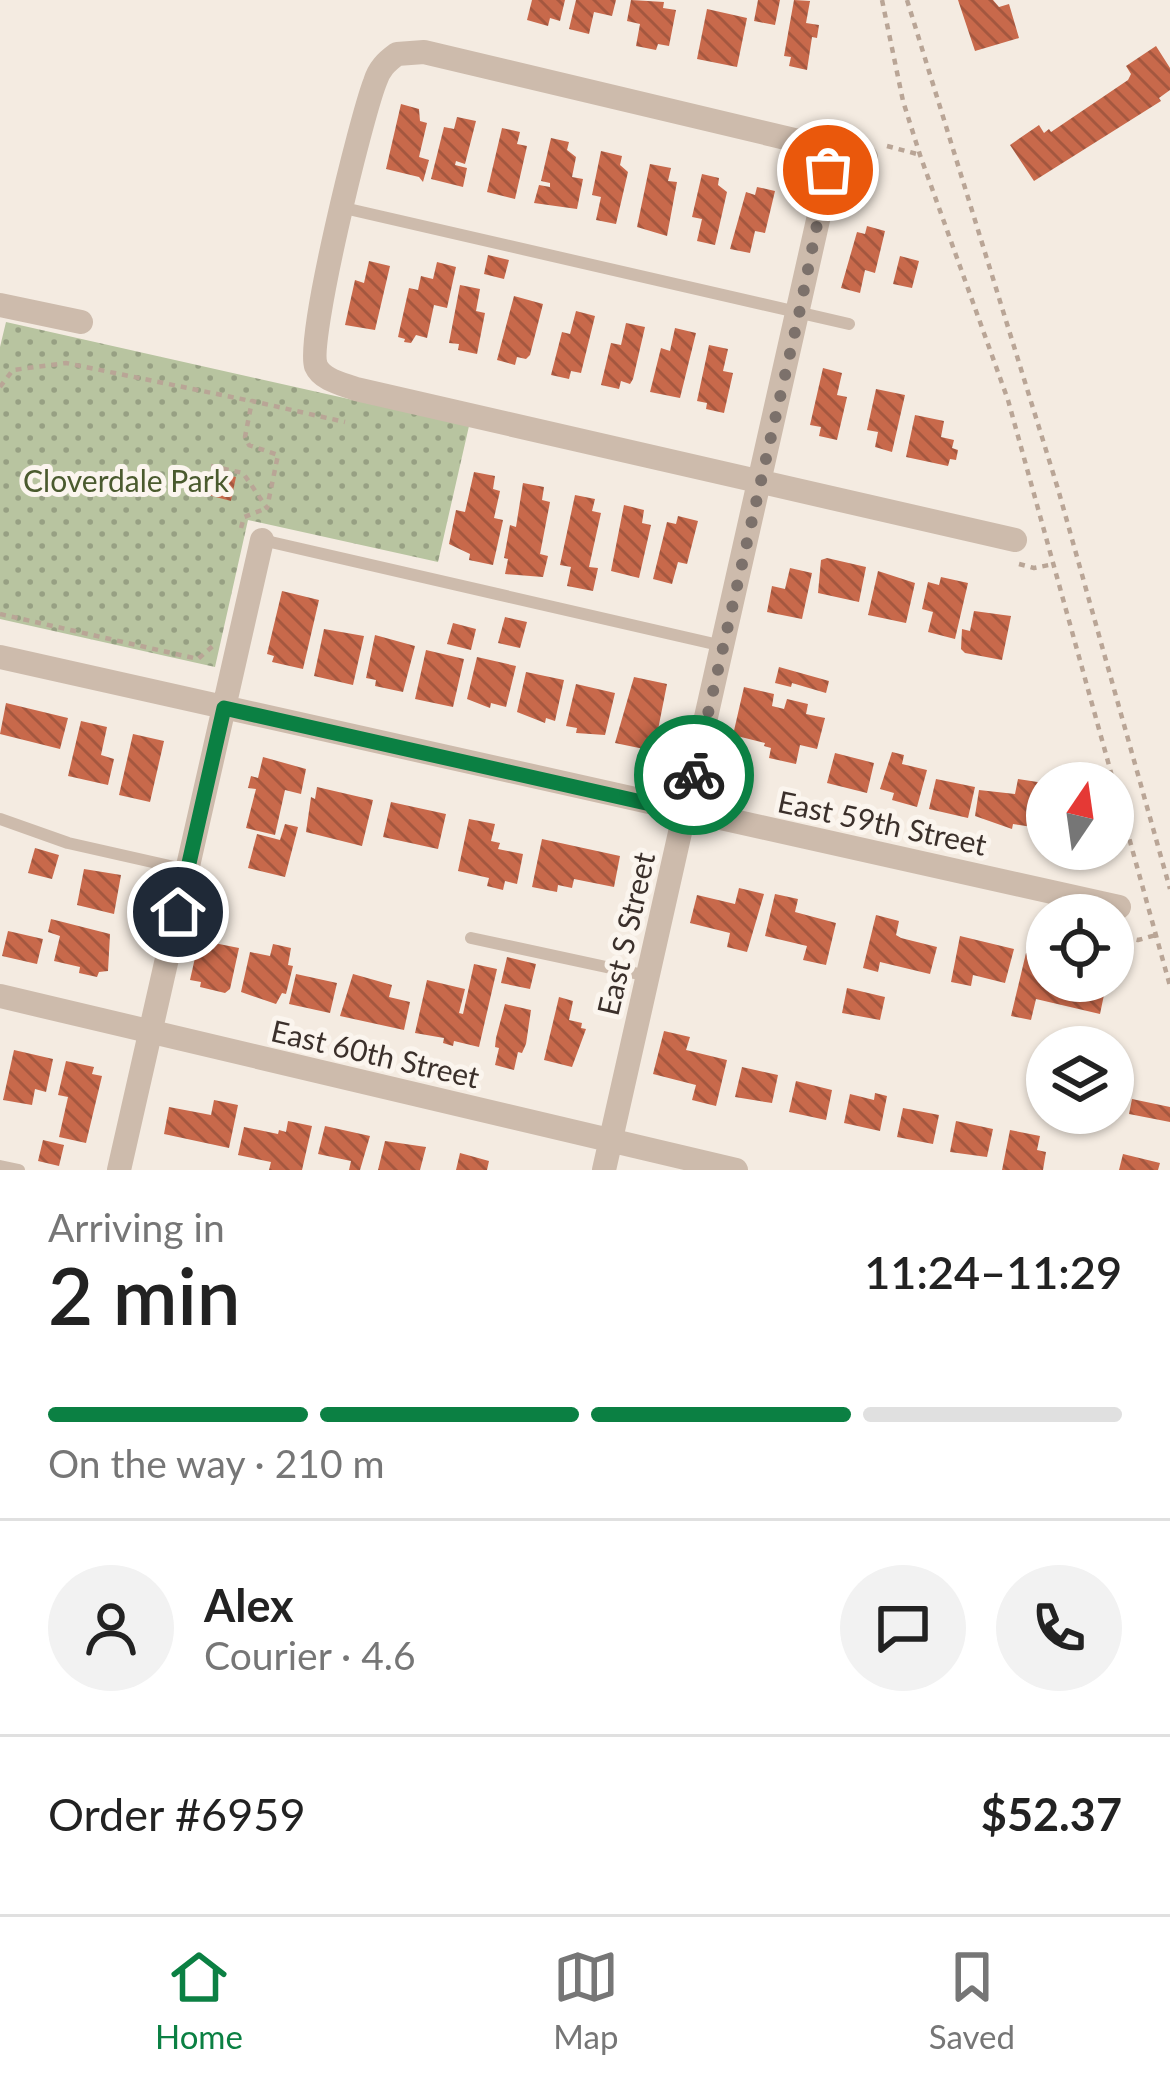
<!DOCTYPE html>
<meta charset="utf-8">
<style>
:root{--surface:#fff;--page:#f2f2f2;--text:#222;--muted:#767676;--line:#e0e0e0;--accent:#0b8043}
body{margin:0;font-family:Lato,sans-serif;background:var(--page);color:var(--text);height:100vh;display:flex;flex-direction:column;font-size:45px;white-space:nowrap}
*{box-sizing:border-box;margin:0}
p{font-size:39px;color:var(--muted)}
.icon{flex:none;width:66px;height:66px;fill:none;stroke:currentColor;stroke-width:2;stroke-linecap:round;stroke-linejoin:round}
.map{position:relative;height:1170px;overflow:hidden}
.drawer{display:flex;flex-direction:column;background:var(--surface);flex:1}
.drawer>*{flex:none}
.needle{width:78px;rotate:13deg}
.fabs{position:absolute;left:1026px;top:762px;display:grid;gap:24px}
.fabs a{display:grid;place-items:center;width:108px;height:108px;border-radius:50%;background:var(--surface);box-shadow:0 3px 9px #0004;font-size:60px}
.pin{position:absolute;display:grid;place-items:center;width:102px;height:102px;color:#fff;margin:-51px;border:6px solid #fff;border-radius:50%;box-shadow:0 3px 12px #0007}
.courier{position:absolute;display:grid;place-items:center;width:120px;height:120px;margin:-60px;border:9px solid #0b8043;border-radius:50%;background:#fff;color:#222;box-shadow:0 3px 15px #0007}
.summary em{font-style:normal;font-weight:600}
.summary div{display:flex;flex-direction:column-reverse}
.summary{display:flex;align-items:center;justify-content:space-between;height:204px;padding:0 48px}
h1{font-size:78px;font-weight:600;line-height:90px}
.bar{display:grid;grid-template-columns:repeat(4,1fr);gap:18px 12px;align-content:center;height:144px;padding:0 48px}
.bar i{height:15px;border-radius:9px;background:var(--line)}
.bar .active{background:var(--accent)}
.bar p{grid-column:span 4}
.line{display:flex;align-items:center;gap:30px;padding:0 48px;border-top:3px solid var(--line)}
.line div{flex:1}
.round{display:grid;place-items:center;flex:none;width:126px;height:126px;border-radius:63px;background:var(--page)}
.tabs{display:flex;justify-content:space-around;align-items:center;height:168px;border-top:3px solid var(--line);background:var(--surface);font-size:33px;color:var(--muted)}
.tabs a{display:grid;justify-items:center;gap:6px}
.tabs .active{color:var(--accent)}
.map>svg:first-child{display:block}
</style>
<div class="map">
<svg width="1170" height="1170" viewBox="0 0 1170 1170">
<defs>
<pattern id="park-dots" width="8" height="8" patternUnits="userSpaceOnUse" patternTransform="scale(3)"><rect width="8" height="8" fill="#b8c4a0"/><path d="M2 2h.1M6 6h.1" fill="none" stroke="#97a083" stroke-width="1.8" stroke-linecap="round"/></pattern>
<pattern id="building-back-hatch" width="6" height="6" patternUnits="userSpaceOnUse" patternTransform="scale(3)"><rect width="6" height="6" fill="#c8694b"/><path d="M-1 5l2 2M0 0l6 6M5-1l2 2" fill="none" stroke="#a4573f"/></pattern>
</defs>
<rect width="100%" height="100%" fill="#f4ebe1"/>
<path fill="url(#park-dots)" d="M6 322 469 426 438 562 248 520 215 667 0 619V347Z"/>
<path fill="url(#building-back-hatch)" d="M532 0H565L560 21 550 18 548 26 527 20Z
M576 0H616L612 16 594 12 589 34 569 29Z
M631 0 664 2 663 8 676 10 669 46 658 44 656 50 636 46 640 24 627 21Z
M758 0H780L775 25 754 21Z
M794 0 810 1 806 23 819 25 817 38 812 37 807 70 789 66 791 57 784 56Z
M958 0H993L999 7 1009 4 1019 38 975 51Z
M707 9 747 18 737 67 697 59Z
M1156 46 1170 68V90L1159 98 1161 101 1034 181 1010 145 1039 125 1044 133 1049 129 1051 132 1128 80 1131 74 1126 66Z
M401 104 419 109 420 121 427 123 419 157 429 160 423 182 419 177 386 169Z
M457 117 476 121 465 164 456 161 455 165 467 168 463 187 431 179 444 127 454 129Z
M502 128 520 132 517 144 527 146 515 199 487 192Z
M551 138 569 142 567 150 576 157 572 177 583 179 577 209 534 203 539 185 550 187V183L541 181Z
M601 151 622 156 620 165 628 172 616 224 596 220 601 197 592 195Z
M650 164 671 168 668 181 677 182 667 236 637 227Z
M702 174 719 178 718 185 727 192 715 245 697 241 702 219 692 217Z
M757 187 775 191 765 233 755 231 750 253 730 249 746 192 755 195Z
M867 226 885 231 875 273 865 270 860 293 841 288 857 232 865 234Z
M488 255 509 260 504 279 484 274Z
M900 256 919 261 912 288 893 284Z
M369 261 390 266 375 330 345 325 355 280 364 283Z
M437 262 456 267 447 308 434 305 427 338 416 335 411 343 404 342 405 339 398 337 409 288 418 290 421 276 433 279Z
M460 285 480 289 476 311 485 313 477 354 458 350 459 344 449 343Z
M514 296 543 304 530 355 526 359 517 357 515 365 497 360Z
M576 311 595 316 581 373 571 371 569 379 551 375 562 332 570 334Z
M626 323 645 327 633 379 630 384 621 381 619 389 601 385 611 343 621 345Z
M675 328 696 333 680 398 650 392 661 348 670 351Z
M709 345 728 349 723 371 733 373 724 413 706 409 707 403 697 401Z
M823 368 842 373 837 395 847 397 837 440 819 436 821 427 810 425Z
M876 389 905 395 892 452 875 447 878 432 867 430Z
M915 415 944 421 941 437 954 440 952 448 958 450 956 460 950 459 948 466 906 457Z
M213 472 236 477 231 501 208 495Z
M474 472 495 476 493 489 500 491 494 518 503 520 493 565 469 560 470 554 449 544 456 510 465 512Z
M523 483 544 487 542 500 550 502 540 554 548 556 543 577 505 574 508 559 504 558 510 525 516 527Z
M575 495 595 499 592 511 601 513 589 567 598 568 593 591 567 586 571 567 560 565Z
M624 505 644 510 642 523 651 525 639 578 611 571Z
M678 516 698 521 687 564 678 562 672 584 653 579 667 522 676 524Z
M827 558 866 567 859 602 818 593 821 560Z
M790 568 812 573 802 619 767 612 772 586 785 589Z
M878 571 915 583 906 623 868 615Z
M941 577 968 583 955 639 928 632 933 612 922 609 928 582 939 585Z
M282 591 319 600 303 669 272 662 274 656 267 654Z
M974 611 1011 616 1002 660 965 653 961 649 962 629 970 631Z
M505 617 527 622 520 648 498 643Z
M453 623 476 629 471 650 447 644Z
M324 629 364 636 353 685 314 676Z
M375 635 415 646 403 692 375 686 376 680 366 678Z
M426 650 464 659 453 707 415 699Z
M477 657 516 666 506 707 491 703 490 708 467 699Z
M779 667 829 681 826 693 792 683 791 687 775 683Z
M526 672 564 680 555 721 546 718 545 723 517 712Z
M634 677 667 684 655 745 645 743 644 749 615 743Z
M576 684 615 693 605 735 576 733 577 728 566 726Z
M744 687 774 694 772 706 784 709 787 699 808 704 806 714 825 718 817 749 800 745 796 764 769 758 771 748 764 746 765 743 733 735Z
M6 703 68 718 60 749 0 734Z
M81 721 107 727 101 755 114 759 108 785 68 776Z
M133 734 164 741 150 802 119 795Z
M892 752 904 755 902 764 927 770 917 807 892 800 894 793 880 789Z
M835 753 874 763 867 793 827 783Z
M263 757 306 769 301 794 285 790 275 835 246 828 256 789 248 788 251 776 258 778Z
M936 779 975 787 968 818 929 809Z
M1018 779 1044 783 1042 797 1047 798V824L1040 823 1039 828 1013 824 1012 829 975 816 979 790 1015 794Z
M317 787 373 800 362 846 306 832 311 797 315 799Z
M391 802 446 814 438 849 383 837Z
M469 819 495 824 491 841 500 843 498 849 523 854 517 884 505 881 503 890 487 886 489 878 458 871Z
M285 824 298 827 285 877 248 868 257 834 280 840Z
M542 839 620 856 614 887 574 879 572 888 558 885 557 892 532 887Z
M35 848 59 855 52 879 28 873Z
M84 869 121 875 114 914 77 905Z
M739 888 764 894 747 952 727 947 730 933 690 923 697 895 735 904Z
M775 894 798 899 795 912 836 923 826 965 803 960 807 946 765 936Z
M876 915 899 921 896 935 901 938 937 947 930 974 880 962 878 972 863 968Z
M51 919 110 934 108 971 99 972 97 977 79 973 80 967 54 961 60 936 48 932Z
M8 931 43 939 37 964 2 956Z
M960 936 1014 949 1005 983 973 975 971 986 951 982Z
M199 940 239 948 230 989 225 993 200 987 201 982 190 980Z
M273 944 291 948 288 965 293 966 286 994 282 993 276 1004 241 992 250 952 270 956Z
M1026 953 1047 958V981H1073L1105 990 1100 1014 1036 999 1031 1020 1011 1016Z
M507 957 536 964 530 989 501 983Z
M474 964 497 969 479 1047 454 1041 453 1046 443 1043 444 1038 415 1033 427 980 465 989 459 1013 463 1014Z
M296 974 337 983 330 1013 289 1004Z
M353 974 392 985 389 997 410 1002 404 1030 340 1016Z
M847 988 885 997 880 1020 842 1013Z
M559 997 573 1001 569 1020 582 1023 581 1028 586 1029 572 1067 544 1060Z
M505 1004 531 1010 526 1044 522 1053 518 1052 514 1070 495 1065 499 1048 495 1047 496 1038Z
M664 1031 690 1037 686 1050 727 1060 716 1106 692 1100 696 1085 653 1074Z
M14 1050 53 1059 46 1092 35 1089 32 1105 3 1100Z
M66 1061 94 1067 92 1074 102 1076 86 1143 59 1137 68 1097 58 1095Z
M742 1067 778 1075 772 1103 735 1097Z
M796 1081 832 1090 826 1120 789 1112Z
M875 1093 887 1096 880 1131 844 1123 850 1094 874 1100Z
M1132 1099 1170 1107V1122L1129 1114Z
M214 1100 238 1105 229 1148 164 1134 169 1107 211 1115Z
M903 1108 939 1115 933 1144 897 1137Z
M288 1121 312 1126 302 1170H269L271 1162 238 1155 244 1127 278 1134 279 1130 286 1132Z
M956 1121 993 1129 987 1157 950 1152Z
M325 1126 370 1136 360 1170H349L351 1161 318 1154Z
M1010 1130 1040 1136 1037 1150 1046 1152 1043 1170H1002Z
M43 1140 64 1145 59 1166 38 1161Z
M385 1141 426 1147 420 1170H378Z
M460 1153 489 1161 487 1170H456Z
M1123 1154 1160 1163 1158 1170H1119Z"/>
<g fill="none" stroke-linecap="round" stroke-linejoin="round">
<path stroke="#b9a596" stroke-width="4.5" stroke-dasharray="6 6" stroke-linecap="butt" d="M882 0 903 101 920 155 1008 400 1170 986
M907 0 1058 489 1170 889
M887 146 917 154
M0 387 13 370 66 363 251 401
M211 466 243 473 267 508 278 455 249 445 245 437 252 401 345 422
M241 528 244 517 267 508
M1019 564 1034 568 1054 564
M0 614 198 659 214 645
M1113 935 1138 940 1156 935"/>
<path stroke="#cdbbac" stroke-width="12" d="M344 208 849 324
M262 540 723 646
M0 819 68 843 201 873
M471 938 648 976
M0 1166 19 1170"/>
<path stroke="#cdbbac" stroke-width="24" d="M866 157 424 52 397 54C386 62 379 69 375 82 361 118 306 341 316 366 322 380 343 384 356 389L1015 540
M0 305 81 322
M0 657 1119 907
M0 996 736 1170
M119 1170 262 540
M604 1170 834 149"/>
</g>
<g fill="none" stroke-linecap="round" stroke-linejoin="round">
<path stroke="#7c716b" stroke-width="12" stroke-dasharray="0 21.6" d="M694 775 799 314 828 170"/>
<path stroke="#0b8043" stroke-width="15" d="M178 912 224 708 686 812 694 775"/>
</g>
<g text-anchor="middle" stroke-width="10" stroke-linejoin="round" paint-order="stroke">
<g font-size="30" fill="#4a5a2e" stroke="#fbf5ee">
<text x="126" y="492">Cloverdale Park</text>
</g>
<g font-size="30" fill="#3b302b" stroke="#fbf5ee">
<text transform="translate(882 824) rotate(12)" y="10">East 59th Street</text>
<text transform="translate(627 934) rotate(-77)" y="10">East S Street</text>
<text transform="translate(375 1055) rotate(13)" y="10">East 60th Street</text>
</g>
</g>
</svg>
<div class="fabs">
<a><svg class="needle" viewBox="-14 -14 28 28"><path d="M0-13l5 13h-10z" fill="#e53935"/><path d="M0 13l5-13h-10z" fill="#767676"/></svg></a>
<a><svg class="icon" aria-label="locate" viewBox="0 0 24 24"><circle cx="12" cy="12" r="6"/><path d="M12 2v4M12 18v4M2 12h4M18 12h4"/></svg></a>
<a><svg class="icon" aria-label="layers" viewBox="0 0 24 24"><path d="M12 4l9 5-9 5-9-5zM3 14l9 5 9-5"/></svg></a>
</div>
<div class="pin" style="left:828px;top:170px;background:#ea580c"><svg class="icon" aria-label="bag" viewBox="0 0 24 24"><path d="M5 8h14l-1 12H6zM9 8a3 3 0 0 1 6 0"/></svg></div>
<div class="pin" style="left:178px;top:912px;background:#1f2937"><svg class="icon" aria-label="home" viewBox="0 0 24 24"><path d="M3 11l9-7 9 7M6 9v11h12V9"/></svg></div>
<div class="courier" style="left:694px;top:775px"><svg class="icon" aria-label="bike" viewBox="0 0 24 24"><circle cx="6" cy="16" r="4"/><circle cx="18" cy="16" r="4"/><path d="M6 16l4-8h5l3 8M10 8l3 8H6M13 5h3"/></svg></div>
</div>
<section class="drawer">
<div class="summary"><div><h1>2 min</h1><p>Arriving in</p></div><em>11:24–11:29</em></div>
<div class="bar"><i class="active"></i><i class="active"></i><i class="active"></i><i></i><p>On the way · 210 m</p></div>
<div class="line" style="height:216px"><a class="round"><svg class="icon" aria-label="person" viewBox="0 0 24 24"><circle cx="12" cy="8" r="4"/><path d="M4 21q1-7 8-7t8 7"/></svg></a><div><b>Alex</b><p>Courier · 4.6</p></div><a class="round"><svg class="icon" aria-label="chat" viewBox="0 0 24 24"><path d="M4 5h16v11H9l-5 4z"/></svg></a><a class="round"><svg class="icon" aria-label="phone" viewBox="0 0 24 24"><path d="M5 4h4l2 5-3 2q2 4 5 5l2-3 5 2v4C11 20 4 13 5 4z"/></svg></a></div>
<div class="line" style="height:156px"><div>Order #6959</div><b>$52.37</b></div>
</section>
<nav class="tabs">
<a class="active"><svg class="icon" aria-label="home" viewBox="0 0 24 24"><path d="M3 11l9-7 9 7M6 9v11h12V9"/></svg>Home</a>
<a><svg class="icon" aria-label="map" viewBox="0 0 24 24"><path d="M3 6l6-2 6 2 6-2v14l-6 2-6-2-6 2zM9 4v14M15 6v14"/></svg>Map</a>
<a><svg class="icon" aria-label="saved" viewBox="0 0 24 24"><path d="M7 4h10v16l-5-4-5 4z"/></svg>Saved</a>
</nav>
